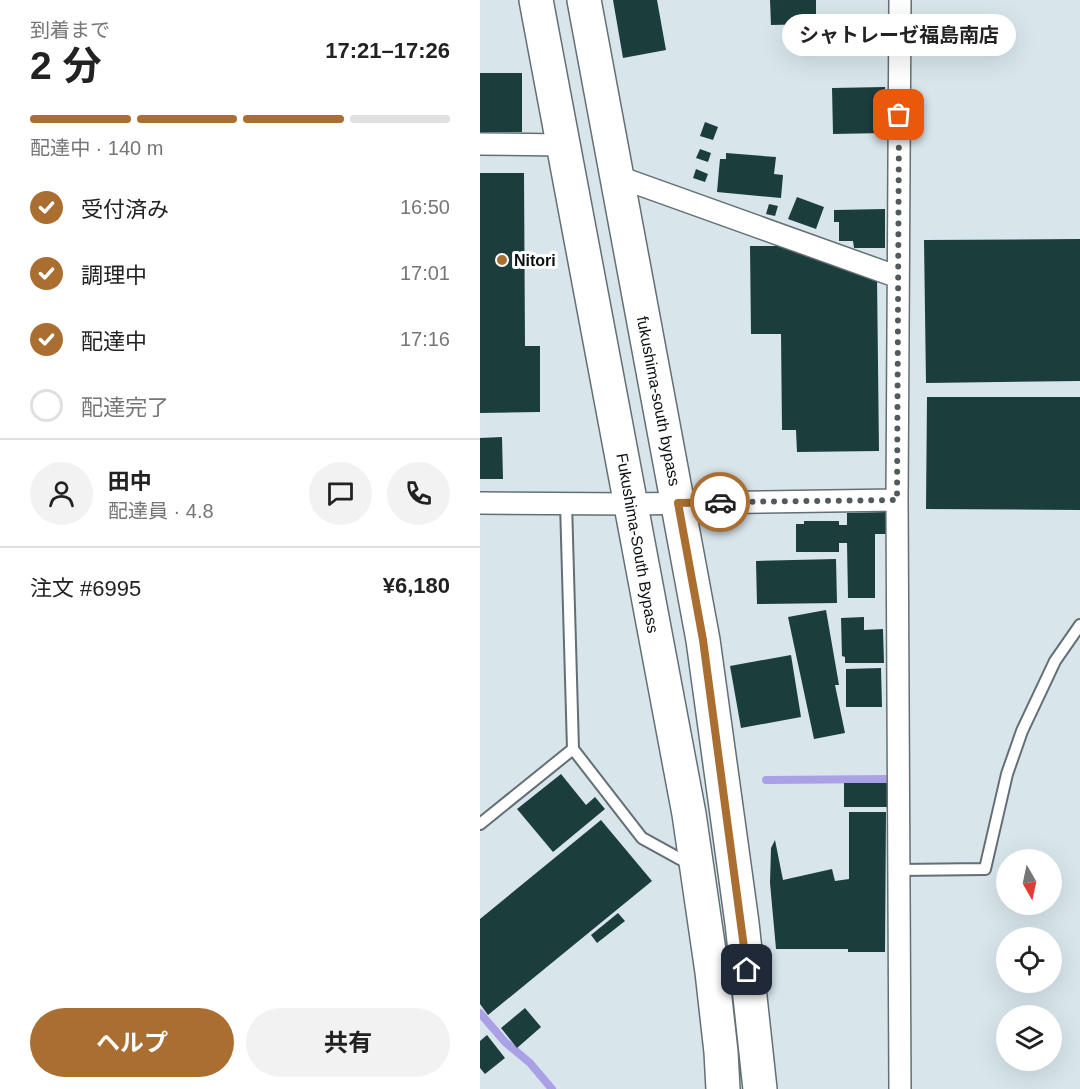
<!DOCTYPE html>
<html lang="ja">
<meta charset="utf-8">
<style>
:root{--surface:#fff;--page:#f2f2f2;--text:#222;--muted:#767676;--line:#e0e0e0;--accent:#aa6f30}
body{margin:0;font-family:Arial,"Noto Sans JP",sans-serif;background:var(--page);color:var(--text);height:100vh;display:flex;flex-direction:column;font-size:22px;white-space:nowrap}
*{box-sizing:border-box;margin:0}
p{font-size:20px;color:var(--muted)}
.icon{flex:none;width:33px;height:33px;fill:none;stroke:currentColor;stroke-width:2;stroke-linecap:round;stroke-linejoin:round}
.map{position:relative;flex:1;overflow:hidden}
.panel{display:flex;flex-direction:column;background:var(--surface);width:480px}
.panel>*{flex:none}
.needle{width:39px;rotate:171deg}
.fabs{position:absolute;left:516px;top:849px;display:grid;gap:12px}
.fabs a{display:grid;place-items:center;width:66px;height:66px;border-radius:50%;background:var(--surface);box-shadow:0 6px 24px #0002;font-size:30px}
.pin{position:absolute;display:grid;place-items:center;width:51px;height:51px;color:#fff;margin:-26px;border-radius:12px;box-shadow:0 3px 9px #0006}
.courier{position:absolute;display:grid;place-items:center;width:60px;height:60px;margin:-30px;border:4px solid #aa6f30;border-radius:50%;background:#fff;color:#222;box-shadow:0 2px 8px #0007}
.bubble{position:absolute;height:42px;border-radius:21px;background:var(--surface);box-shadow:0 6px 24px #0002;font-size:20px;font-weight:700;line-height:42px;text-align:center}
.summary em{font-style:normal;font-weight:700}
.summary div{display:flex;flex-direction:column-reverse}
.summary{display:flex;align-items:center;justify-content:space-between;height:102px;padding:0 30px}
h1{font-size:39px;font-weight:700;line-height:45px}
.bar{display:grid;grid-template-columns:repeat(4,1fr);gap:9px 6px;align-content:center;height:72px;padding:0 30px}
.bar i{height:8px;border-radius:4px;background:var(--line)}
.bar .on{background:var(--accent)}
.bar p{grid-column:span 4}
.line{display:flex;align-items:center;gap:15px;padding:0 30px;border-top:2px solid var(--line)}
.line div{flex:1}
.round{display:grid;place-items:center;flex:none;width:63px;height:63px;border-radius:32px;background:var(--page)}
ol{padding:0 30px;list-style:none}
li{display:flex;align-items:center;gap:18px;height:66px}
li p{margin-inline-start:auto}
li .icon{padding:6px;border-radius:50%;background:var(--accent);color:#fff;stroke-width:4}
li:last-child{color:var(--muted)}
li i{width:33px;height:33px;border:3px solid var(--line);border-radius:50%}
.cta{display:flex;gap:12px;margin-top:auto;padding:12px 30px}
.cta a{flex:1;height:69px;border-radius:36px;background:var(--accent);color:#fff;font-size:24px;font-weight:700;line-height:69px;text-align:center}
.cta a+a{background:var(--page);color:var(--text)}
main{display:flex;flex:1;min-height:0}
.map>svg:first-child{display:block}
</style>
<main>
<section class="panel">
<div class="summary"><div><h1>2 分</h1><p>到着まで</p></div><em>17:21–17:26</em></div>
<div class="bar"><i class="on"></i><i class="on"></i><i class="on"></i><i></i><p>配達中 · 140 m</p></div>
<ol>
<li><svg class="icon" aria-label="check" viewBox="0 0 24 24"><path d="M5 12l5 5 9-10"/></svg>受付済み<p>16:50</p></li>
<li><svg class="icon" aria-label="check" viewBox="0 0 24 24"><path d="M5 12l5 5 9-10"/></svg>調理中<p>17:01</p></li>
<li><svg class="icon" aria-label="check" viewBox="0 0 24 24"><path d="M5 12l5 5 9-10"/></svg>配達中<p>17:16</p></li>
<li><i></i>配達完了</li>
</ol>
<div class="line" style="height:108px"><a class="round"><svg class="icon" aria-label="person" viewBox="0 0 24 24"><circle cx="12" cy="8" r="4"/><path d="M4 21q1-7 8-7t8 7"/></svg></a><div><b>田中</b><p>配達員 · 4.8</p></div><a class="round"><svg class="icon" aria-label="chat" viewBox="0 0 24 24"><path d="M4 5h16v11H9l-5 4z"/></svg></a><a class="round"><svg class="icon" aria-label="phone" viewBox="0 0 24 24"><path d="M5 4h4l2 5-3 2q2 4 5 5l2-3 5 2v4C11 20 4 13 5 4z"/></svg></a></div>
<div class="line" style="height:78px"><div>注文 #6995</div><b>¥6,180</b></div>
<div class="cta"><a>ヘルプ</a><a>共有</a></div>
</section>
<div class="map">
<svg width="600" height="1089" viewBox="0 0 600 1089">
<rect width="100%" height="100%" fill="#d8e6ec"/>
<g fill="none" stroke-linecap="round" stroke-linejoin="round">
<path stroke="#aaa0e6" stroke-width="8" d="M286 780 415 779
M0 1013 25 1042 50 1063 72 1089"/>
</g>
<path fill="#1b3e3d" d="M133 0H177L186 50 143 58Z
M290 0H336V24L291 25Z
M0 73H42V132H0Z
M405 87 406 133 353 134 352 88Z
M225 122 238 127 233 140 220 136Z
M220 149 231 153 228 162 216 158Z
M246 153 296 157 294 174 303 175 301 198 237 192 240 159H246Z
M216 169 228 174 225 182 213 178Z
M0 173H44L45 346H60V412L0 413Z
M317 197 344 207 336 229 308 219Z
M289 204 298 206 295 216 286 214Z
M405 209V248H374L373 241H359V222H354V210Z
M600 239V381L446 383 444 240Z
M270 246H317L381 270V276H397L399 451 317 452 316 430H302L301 334H271Z
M447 397H600V510L446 509Z
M22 437 23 479H0V438Z
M407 512V534H395V598H368L367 543H359V552H316V524H324V521H359V525H367V513Z
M356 559 357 603 277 604 276 561Z
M346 610 359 685H355L365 733 334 739 308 617Z
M384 617V630L403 629 404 663H365V657L362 656 361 618Z
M311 655 321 717 261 728 250 666Z
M401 668 402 707H366V669Z
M81 774 106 805 115 797 125 809 73 852 37 809Z
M364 783H410L409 807H364Z
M369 812H406L405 952H368V949H296L290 883 291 848 295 840 303 880 352 869 355 881 369 879Z
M121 820 172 881 8 1015 0 1004V919Z
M138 913 145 921 117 943 111 935Z
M45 1008 61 1027 37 1048 21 1028Z
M7 1035 25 1058 5 1074 0 1068V1041Z"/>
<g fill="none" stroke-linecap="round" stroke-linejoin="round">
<defs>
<path id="lane" d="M86 503 93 749
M0 824 93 749 162 838 211 865
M419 870 505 869 527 774 542 731 575 661 600 625"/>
<path id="street" d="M0 144 84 145
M136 176 418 277
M0 503 152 504 417 500
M420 1089 417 500 420 0"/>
<path id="highway" d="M56 0 209 814 232 972 241 1052 243 1089
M104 0 223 640 262 923 280 1089"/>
</defs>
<use href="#lane" stroke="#636f75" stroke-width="14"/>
<use href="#street" stroke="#636f75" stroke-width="24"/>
<use href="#highway" stroke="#636f75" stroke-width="36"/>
<use href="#lane" stroke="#fff" stroke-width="10"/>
<use href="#street" stroke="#fff" stroke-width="21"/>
<use href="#highway" stroke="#fff" stroke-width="33"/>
</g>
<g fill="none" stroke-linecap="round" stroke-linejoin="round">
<path stroke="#535a5e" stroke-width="6" stroke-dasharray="0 10.8" d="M240 502 417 500 419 115"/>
<path stroke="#aa6f30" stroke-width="8" d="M240 502 198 503 223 640 267 970"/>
</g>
<circle fill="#aa6f30" stroke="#fff" stroke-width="2" cx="22" cy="260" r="6"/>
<g text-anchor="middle" stroke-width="6" stroke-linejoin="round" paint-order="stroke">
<g font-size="16" font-weight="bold" fill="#0b0f11" stroke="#fff" text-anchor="start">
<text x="34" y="266">Nitori</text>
</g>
<g font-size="16" fill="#0b0f11" stroke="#fff">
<text transform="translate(179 401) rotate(79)" y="6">fukushima-south bypass</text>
<text transform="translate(158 543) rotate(80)" y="6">Fukushima-South Bypass</text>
</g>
</g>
</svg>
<div class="fabs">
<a><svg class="needle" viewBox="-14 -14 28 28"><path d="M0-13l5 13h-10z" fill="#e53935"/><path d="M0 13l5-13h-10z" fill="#767676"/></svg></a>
<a><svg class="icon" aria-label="locate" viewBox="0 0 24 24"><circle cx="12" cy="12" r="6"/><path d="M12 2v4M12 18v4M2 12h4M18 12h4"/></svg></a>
<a><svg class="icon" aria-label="layers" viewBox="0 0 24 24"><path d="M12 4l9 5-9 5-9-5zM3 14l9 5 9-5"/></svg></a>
</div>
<div class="pin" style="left:419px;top:115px;background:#ea580c"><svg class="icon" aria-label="bag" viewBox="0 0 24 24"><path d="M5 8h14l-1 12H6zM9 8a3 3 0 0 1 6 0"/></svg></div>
<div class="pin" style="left:267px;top:970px;background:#1f2937"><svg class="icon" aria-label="home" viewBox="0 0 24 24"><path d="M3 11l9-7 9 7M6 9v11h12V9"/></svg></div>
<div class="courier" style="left:240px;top:502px"><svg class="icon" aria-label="car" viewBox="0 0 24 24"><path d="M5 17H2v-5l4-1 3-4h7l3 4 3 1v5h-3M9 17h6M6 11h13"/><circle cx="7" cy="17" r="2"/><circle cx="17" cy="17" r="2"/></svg></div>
<div class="bubble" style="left:302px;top:14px;width:234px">シャトレーゼ福島南店</div>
</div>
</main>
